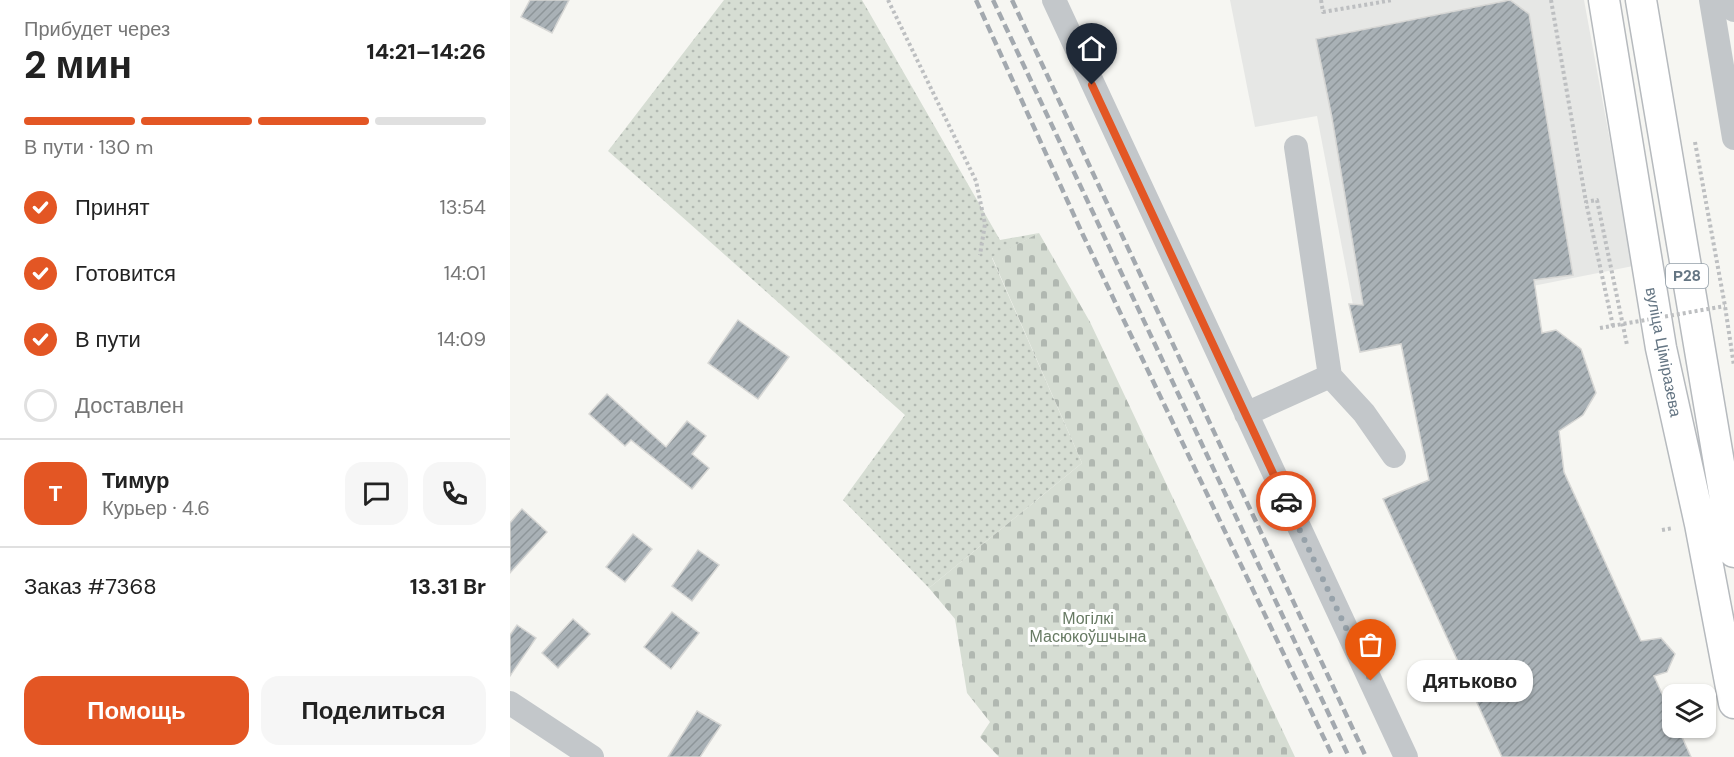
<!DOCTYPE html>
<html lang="ru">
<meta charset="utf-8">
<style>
:root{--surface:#fff;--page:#f6f6f6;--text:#222;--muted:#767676;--line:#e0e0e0;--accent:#e35624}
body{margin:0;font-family:"DM Sans",sans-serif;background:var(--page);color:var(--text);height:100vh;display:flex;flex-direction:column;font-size:22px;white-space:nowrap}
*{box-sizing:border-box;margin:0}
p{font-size:20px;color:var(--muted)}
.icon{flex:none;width:33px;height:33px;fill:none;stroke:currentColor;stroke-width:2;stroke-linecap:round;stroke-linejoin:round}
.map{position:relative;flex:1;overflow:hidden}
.panel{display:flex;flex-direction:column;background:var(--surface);width:510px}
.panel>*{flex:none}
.tools{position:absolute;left:1152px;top:684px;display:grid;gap:12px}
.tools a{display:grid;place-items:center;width:54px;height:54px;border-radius:12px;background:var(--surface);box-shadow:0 2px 4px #0004;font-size:30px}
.pin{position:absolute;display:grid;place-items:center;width:51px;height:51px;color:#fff;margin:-62px -26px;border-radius:50% 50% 50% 0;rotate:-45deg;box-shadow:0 0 6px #0007}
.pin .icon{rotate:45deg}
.courier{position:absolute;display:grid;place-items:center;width:60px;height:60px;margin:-30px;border:4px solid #e35624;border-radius:50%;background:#fff;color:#222;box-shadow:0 2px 8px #0007}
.bubble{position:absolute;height:42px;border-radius:18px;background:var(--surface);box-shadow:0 2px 4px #0004;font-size:20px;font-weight:800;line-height:42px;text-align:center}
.headline em{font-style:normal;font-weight:800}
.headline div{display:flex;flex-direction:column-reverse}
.headline{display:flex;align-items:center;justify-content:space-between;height:102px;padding:0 24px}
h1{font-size:39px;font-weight:800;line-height:45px}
.bar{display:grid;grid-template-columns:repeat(4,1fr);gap:9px 6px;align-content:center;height:72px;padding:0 24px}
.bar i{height:8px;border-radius:4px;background:var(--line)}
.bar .active{background:var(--accent)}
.bar p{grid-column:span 4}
.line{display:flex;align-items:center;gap:15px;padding:0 24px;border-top:2px solid var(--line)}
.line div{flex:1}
.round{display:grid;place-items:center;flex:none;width:63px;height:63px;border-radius:18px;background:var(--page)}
ol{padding:0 24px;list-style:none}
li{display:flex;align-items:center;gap:18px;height:66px}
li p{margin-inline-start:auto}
li .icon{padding:6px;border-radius:50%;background:var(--accent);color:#fff;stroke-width:4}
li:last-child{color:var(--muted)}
li i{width:33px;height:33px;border:3px solid var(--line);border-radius:50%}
.primary-button{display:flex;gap:12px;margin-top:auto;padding:12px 24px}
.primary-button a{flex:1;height:69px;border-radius:18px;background:var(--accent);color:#fff;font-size:24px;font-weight:800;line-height:69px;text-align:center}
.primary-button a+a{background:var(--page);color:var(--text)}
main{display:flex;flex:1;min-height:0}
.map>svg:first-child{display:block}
</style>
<main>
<section class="panel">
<div class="headline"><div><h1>2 мин</h1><p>Прибудет через</p></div><em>14:21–14:26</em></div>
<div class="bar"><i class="active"></i><i class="active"></i><i class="active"></i><i></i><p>В пути · 130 m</p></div>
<ol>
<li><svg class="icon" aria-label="check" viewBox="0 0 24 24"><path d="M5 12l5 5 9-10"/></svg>Принят<p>13:54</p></li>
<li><svg class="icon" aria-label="check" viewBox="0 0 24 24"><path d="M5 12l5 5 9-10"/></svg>Готовится<p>14:01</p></li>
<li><svg class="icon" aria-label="check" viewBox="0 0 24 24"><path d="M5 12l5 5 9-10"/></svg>В пути<p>14:09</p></li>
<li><i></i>Доставлен</li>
</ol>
<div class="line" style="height:108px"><b class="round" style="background:var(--accent);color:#fff">Т</b><div><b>Тимур</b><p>Курьер · 4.6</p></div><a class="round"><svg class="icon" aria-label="chat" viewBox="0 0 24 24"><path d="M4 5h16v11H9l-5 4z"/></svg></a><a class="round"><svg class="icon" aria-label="phone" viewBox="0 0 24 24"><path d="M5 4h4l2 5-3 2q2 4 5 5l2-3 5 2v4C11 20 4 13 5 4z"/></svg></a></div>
<div class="line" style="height:78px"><div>Заказ #7368</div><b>13.31 Br</b></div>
<div class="primary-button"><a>Помощь</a><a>Поделиться</a></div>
</section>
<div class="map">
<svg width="1224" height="757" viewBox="0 0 1224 757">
<defs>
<pattern id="grass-dots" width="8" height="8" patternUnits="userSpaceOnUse" patternTransform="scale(1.5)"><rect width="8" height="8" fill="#d6ddd3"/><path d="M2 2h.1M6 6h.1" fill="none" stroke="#b1b8b1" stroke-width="1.8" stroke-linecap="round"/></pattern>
<pattern id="cemetery-stones" width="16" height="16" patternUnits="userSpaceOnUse" patternTransform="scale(1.5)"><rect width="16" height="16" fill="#d6ddd3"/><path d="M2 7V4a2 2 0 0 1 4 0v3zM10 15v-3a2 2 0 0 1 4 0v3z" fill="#b1b8b1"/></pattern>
<pattern id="building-hatch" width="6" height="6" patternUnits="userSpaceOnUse" patternTransform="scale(1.5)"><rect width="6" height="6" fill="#a9b1b6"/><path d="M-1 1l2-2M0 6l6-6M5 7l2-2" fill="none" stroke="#8d9599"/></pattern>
</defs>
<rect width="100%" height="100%" fill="#f6f6f2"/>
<path fill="#e6e7e5" d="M720 0H1074L1123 266 846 321 807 116 745 127Z"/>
<path fill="url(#grass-dots)" d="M214 0H352L490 240 529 233 482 258 572 463 419 588 333 500 395 415 98 151Z"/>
<path fill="url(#cemetery-stones)" d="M529 233 580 322 785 757H489L470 737 480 722 457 693 445 619 419 588 572 463 482 257Z"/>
<path fill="url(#building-hatch)" stroke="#d7d7d5" stroke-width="1.5" d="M20 0H59L42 33 11 17Z
M1000 0 1019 14 1063 275 1024 280 1032 333 1046 330 1071 349 1086 393 1073 415 1049 431 1054 472 1131 641 1151 638 1165 654 1157 672 1144 676 1162 716V728H1168L1181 757H992L873 499 919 480 891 344 850 352 839 304 853 305 822 118 806 39Z
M228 320 279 357 248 399 198 363Z
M97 394 156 447 177 421 196 436 182 454 199 468 182 489 121 440 115 446 79 414Z
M12 509 37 532 0 573V523Z
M123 534 142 549 115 582 96 567Z
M188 550 209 565 182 601 162 586Z
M162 612 189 633 161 669 134 647Z
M63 619 80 634 48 668 32 653Z
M7 625 26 638 0 676V635Z
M187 711 211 725 190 757H158Z"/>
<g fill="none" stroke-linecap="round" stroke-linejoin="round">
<defs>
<path id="major" d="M1094 0 1151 348 1190 524 1224 703
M1131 0 1224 552"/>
</defs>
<use href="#major" stroke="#b6babe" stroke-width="33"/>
<path stroke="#bdbfc1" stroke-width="4" stroke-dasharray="3 3" stroke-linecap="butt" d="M378 0 466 181 475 224 470 255
M811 0 813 12 883 0
M1041 0 1076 202
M1185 142 1215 306 1224 366
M1103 326 1076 202 1087 200 1117 345
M1152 530 1163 528"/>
<path stroke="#c3c7ca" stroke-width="24" d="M544 0 896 757
M1201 0 1224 138
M1222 0 1224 10
M820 376 854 413 884 456
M736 414 820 376 786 147
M0 703 82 757"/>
<use href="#major" stroke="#fff" stroke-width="30"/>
<path stroke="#a3a9af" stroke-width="4.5" stroke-dasharray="9 4.5" stroke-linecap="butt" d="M466 0 573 235 823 757
M483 0 839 757
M502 0 856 757"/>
<path stroke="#bdbfc1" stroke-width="4" stroke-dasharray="3 3" stroke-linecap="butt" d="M1090 328 1215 306"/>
</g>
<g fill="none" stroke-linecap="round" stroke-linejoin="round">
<path stroke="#97a2aa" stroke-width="6" stroke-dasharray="0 10.8" d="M776 501 861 681"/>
<path stroke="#e35624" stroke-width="8" d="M582 85 776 501"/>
</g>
<g text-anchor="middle" stroke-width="6" stroke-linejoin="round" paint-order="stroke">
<rect fill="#fff" stroke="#929ea8" stroke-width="1.5" x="1156" y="264" width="42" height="24" rx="4.5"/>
<g font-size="15" font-weight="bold" fill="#647583">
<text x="1177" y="281">Р28</text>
</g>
<g font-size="16" fill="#647583" stroke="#fff">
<text transform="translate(1154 352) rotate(79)" y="6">вуліца Ціміразева</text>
</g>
<g font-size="16" fill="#677a63" stroke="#fff">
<text x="578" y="624">Могілкі<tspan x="578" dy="18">Масюкоўшчына</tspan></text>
</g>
</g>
</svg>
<div class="tools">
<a><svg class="icon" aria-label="layers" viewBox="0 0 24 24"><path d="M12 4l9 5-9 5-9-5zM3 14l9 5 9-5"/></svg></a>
</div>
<div class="pin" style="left:861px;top:681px;background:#ea580c"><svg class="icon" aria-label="bag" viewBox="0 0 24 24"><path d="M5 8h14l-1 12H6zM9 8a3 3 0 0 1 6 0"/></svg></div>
<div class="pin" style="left:582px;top:85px;background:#1f2937"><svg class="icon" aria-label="home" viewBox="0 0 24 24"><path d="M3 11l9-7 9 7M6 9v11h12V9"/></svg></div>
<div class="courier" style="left:776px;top:501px"><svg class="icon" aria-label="car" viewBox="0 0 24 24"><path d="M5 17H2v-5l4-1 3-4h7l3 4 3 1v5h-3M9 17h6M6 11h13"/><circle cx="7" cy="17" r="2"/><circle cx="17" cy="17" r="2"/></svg></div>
<div class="bubble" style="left:897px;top:660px;width:126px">Дятьково</div>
</div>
</main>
